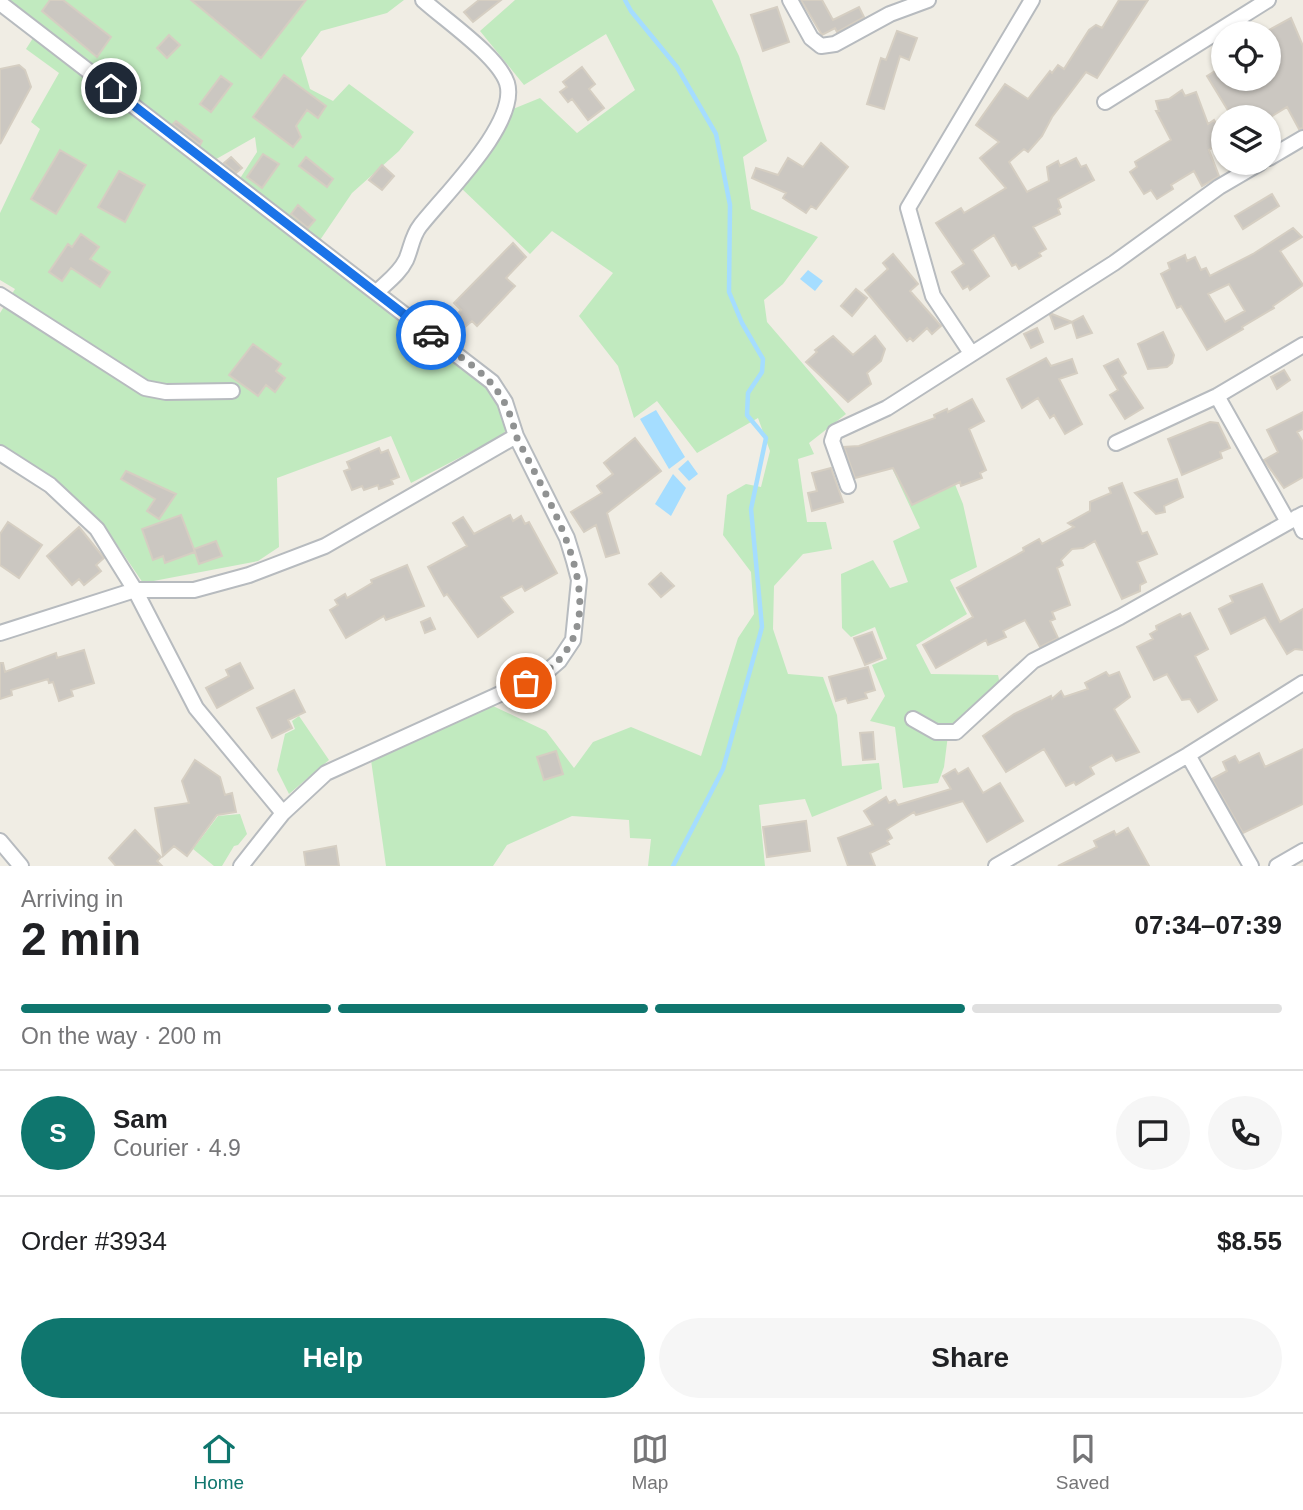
<!DOCTYPE html>
<meta charset="utf-8">
<style>
:root{--surface:#fff;--page:#f6f6f6;--text:#202124;--muted:#757577;--line:#e0e0e0;--accent:#0f766e}
body{margin:0;font-family:Arial,sans-serif;background:var(--page);color:var(--text);height:100vh;display:flex;flex-direction:column;font-size:26px;white-space:nowrap}
*{box-sizing:border-box;margin:0}
p{font-size:23px;color:var(--muted)}
.icon{flex:none;width:38px;height:38px;fill:none;stroke:currentColor;stroke-width:2;stroke-linecap:round;stroke-linejoin:round}
.map{position:relative;height:866px;overflow:hidden}
.panel{display:flex;flex-direction:column;background:var(--surface);flex:1}
.panel>*{flex:none}
.buttons{position:absolute;left:1211px;top:21px;display:grid;gap:14px}
.buttons a{display:grid;place-items:center;width:70px;height:70px;border-radius:50%;background:var(--surface);box-shadow:0 2px 5px #0004;font-size:35px}
.pin{position:absolute;display:grid;place-items:center;width:60px;height:60px;color:#fff;margin:-30px;border:4px solid #fff;border-radius:50%;box-shadow:0 2px 7px #0007}
.courier{position:absolute;display:grid;place-items:center;width:70px;height:70px;margin:-35px;border:5px solid #1a73e8;border-radius:50%;background:#fff;color:#222;box-shadow:0 2px 9px #0007}
.headline em{font-style:normal;font-weight:800}
.headline div{display:flex;flex-direction:column-reverse}
.headline{display:flex;align-items:center;justify-content:space-between;height:119px;padding:0 21px}
h1{font-size:46px;font-weight:800;line-height:52px}
.bar{display:grid;grid-template-columns:repeat(4,1fr);gap:10px 7px;align-content:center;height:84px;padding:0 21px}
.bar i{height:9px;border-radius:5px;background:var(--line)}
.bar .on{background:var(--accent)}
.bar p{grid-column:span 4}
.line{display:flex;align-items:center;gap:18px;padding:0 21px;border-top:2px solid var(--line)}
.line div{flex:1}
.round{display:grid;place-items:center;flex:none;width:74px;height:74px;border-radius:37px;background:var(--page)}
.button{display:flex;gap:14px;margin-top:auto;padding:14px 21px}
.button a{flex:1;height:80px;border-radius:42px;background:var(--accent);color:#fff;font-size:28px;font-weight:800;line-height:80px;text-align:center}
.button a+a{background:var(--page);color:var(--text)}
.tab-bar{display:flex;justify-content:space-around;align-items:center;height:98px;border-top:2px solid var(--line);background:var(--surface);font-size:19px;color:var(--muted)}
.tab-bar a{display:grid;justify-items:center;gap:4px}
.tab-bar .on{color:var(--accent)}
.map>svg:first-child{display:block}
</style>
<div class="map">
<svg width="1303" height="866" viewBox="0 0 1303 866">
<rect width="100%" height="100%" fill="#f0ede4"/>
<path fill="#c1eabf" d="M2 0H404L387 13 321 31 301 58 310 89 333 101 349 84 414 132 399 151 352 193 318 243 239 180 257 152 255 137 211 162Z
M515 0H712L739 56 767 141 743 157 751 209 818 237 783 284 764 300 767 322 846 414 809 443 814 454 798 459 807 522H826L832 549 803 554 774 586 773 629 788 674 823 677 837 715 842 766 879 763 882 789 812 817 805 799 759 805 765 866H648L651 839 630 838 629 820 572 816 507 845 493 866H386L371 760 493 706 546 731 574 768 593 742 631 727 701 756 738 638 754 614 751 572 723 535 727 495 746 484 761 487 770 451 758 418 697 453 657 401 634 418 618 366 579 316 613 273 552 231 530 254 460 187 513 109 540 98 577 133 635 90 606 34 524 85 480 31Z
M33 38 483 383 500 404 508 426 503 435 411 483 391 436 277 478 279 547 258 561 143 583 107 530 34 469 0 446V313L15 289 0 280V213L40 129 31 122 59 73 26 49Z
M941 450 963 504 977 567 950 580 967 614 916 645 931 674 998 675 1000 684 966 717 949 727 944 767 938 783 903 788 895 727 870 721 885 696 872 665 887 659 875 627 851 637 842 628 841 574 873 560 890 588 908 582 893 541 920 528 892 468Z
M299 716 329 760 289 794 277 770 285 734 295 729 292 721Z
M240 814 247 834 238 845 234 846 222 866H214L193 849 218 816Z"/>
<path fill="#a5ddff" d="M808 270 823 281 815 291 800 279Z
M656 410 685 457 669 469 640 419Z
M688 460 698 474 689 481 678 469Z
M673 474 686 488 671 516 655 504Z"/>
<g fill="none" stroke-linecap="round" stroke-linejoin="round">
<path stroke="#a5ddff" stroke-width="4.5" d="M625 0 631 11 677 67 716 134 730 205 729 292 742 323 763 359 762 372 748 393 747 415 766 438 751 509 762 627 723 769 673 866"/>
</g>
<path fill="#cbc7c1" stroke="#d5cec2" stroke-width="2" fill-rule="evenodd" d="M50 0H63L111 37 97 57 42 11Z
M191 0H306L261 58Z
M479 0H501L473 22 464 12Z
M801 0H822L833 20 859 7 864 17 837 32 835 28 822 35Z
M1119 0H1148L1097 78 1086 72 1052 117 1042 136 1028 152 1024 149 1009 162 1027 192 1049 181 1047 167 1058 161 1060 166 1076 158 1081 167 1086 165 1094 180 1058 199 1061 207 1058 209 1060 214 1033 227 1046 249 1039 253 1041 256 1019 269 1016 264 1012 266 994 235 972 250 989 276 970 290 968 286 963 289 952 272 964 264 936 223 961 208 964 213 1006 188 980 158 999 142 976 125 1005 84 1028 99 1050 71 1052 73 1058 65 1064 69 1089 30 1096 25 1102 28Z
M777 7 789 42 763 51 751 15Z
M1291 18 1303 46V128L1299 129 1287 107 1269 118 1266 113 1258 117H1232L1207 76 1223 66V79H1269V30Z
M897 31 917 38 909 60 900 56 884 109 867 104 881 58 886 60Z
M169 35 180 45 167 58 157 48Z
M19 65 25 70 31 87 0 144V69Z
M582 67 595 84 589 89 604 108 588 120 572 99 568 102 560 92 567 87 563 82Z
M284 75 326 106 318 118 307 110 296 126 301 137 293 147 253 117Z
M221 76 232 84 211 112 200 104Z
M1182 90 1185 96 1196 92 1208 124 1214 120 1223 135V141L1209 150 1219 176 1202 186 1194 171 1171 185 1173 189 1157 199 1151 190 1144 194 1130 172 1137 167 1135 162 1171 140 1156 111H1159L1156 101 1169 99Z
M176 121 202 141 200 145 173 124Z
M821 143 848 167 816 209 811 206 806 213 783 198 786 193 752 178 756 168 778 175 788 158 803 167Z
M60 150 86 165 56 214 31 199Z
M263 154 279 164 262 188 247 177Z
M231 157 242 168 236 173 224 163Z
M306 157 333 179 327 187 299 166Z
M382 165 394 176 382 190 369 180Z
M119 171 145 185 125 222 98 207Z
M1272 194 1279 206 1243 229 1235 216Z
M298 205 315 220 308 228 291 214Z
M1293 228 1302 237 1280 251 1303 285 1273 306 1274 308 1242 327 1243 329 1207 350 1181 306 1177 308 1161 274 1170 269 1168 263 1185 255 1187 261 1195 257 1201 270 1206 268 1210 276 1253 254ZM1229 284 1245 311 1225 322 1208 294Z
M81 234 99 247 90 259 110 272 100 287 71 268 62 281 49 272 68 244 72 247Z
M513 243 526 257 506 278 515 286 477 326 472 321 465 327 455 317 461 310 454 303Z
M893 254 918 284 910 291 941 326 932 334 927 328 913 341 910 338 907 341 865 290 888 269 883 263Z
M856 289 867 298 852 316 841 306Z
M1052 314 1072 322 1083 316 1092 333 1077 338 1072 322 1055 329 1050 315Z
M1037 328 1043 342 1031 348 1024 334Z
M1163 332 1174 355 1172 363 1167 367 1148 369 1138 344Z
M833 336 853 355 875 336 885 349 881 361 867 373 871 384 848 402 806 362 817 352 815 350Z
M253 344 281 364 276 371 285 378 275 392 266 385 258 396 229 375Z
M1046 358 1051 366 1072 359 1077 373 1059 379 1082 424 1065 434 1054 415 1050 418 1038 398 1022 408 1007 379Z
M1118 359 1126 373 1122 376 1143 408 1125 419 1110 395 1118 390 1104 366Z
M1284 370 1290 380 1277 389 1271 377Z
M972 399 984 421 969 429 986 470 980 473 982 478 961 486 960 482 912 505 893 468 855 478 844 447 859 446 935 418 934 415 947 409 948 412Z
M1303 412V429L1297 432 1303 442V477L1284 488 1264 460 1278 452 1267 430Z
M1210 422 1218 423 1230 448 1220 452 1222 458 1182 475 1168 439Z
M635 438 661 471 607 513 619 553 606 557 596 525 584 532 571 512 602 493 597 486 613 474 604 463Z
M379 448 381 453 388 450 399 477 391 480 393 484 379 489 378 485 364 490 362 486 352 490 344 471 350 469 347 462Z
M831 468 843 502 812 511 808 493 817 491 812 473Z
M126 471 176 494 159 519 147 511 155 499 121 479Z
M1177 479 1183 497 1164 506 1165 512 1156 514 1135 493Z
M1122 483 1142 534 1147 532 1157 554 1137 562 1146 582 1140 585V591L1122 599 1095 541 1083 548 1072 549 1061 560 1063 565 1057 568 1070 605 1052 612 1055 619 1050 621 1058 638 1040 647 1025 620 1003 631 1006 637 988 645 986 640 936 668 923 645 973 617 957 588 1024 551 1023 548 1039 539 1042 544 1074 527 1068 523 1090 511V502L1111 493 1109 488Z
M181 515 195 552 165 563 163 556 153 560 142 529Z
M510 515 513 521 521 516 525 524 529 522 557 573 525 591 522 586 501 597 513 612 478 637 447 594 444 596 428 567 467 546 453 523 463 517 474 534Z
M8 522 42 545 19 578 0 565V534Z
M79 527 104 558 96 565 101 571 84 585 79 579 72 585 47 556Z
M216 541 222 556 199 564 194 549Z
M407 565 424 606 386 620 384 616 346 638 330 610 338 605 335 600 345 594 347 598 372 583 371 580Z
M661 573 674 586 661 597 649 584Z
M1262 584 1280 622 1303 609V650L1295 649 1287 654 1265 617 1231 634 1219 609 1233 602 1230 596Z
M1190 613 1208 649 1195 656 1217 700 1198 712 1190 699 1182 700 1167 674 1154 680 1137 647 1153 639 1150 634 1157 630 1156 626 1180 614 1182 617Z
M430 618 435 629 425 633 421 622Z
M872 632 882 658 865 665 854 638Z
M84 650 94 683 71 690 73 696 59 701 53 682 49 683 48 679 11 690 12 695 0 699V663H3L5 672 56 653 57 658Z
M240 663 253 688 217 708 206 688 229 676 226 670Z
M868 667 875 690 865 693 867 698 848 703 846 698 836 701 829 677Z
M1106 672 1109 676 1119 672 1130 697 1114 709 1139 752 1116 761 1112 755 1090 767 1094 774 1076 785 1074 782 1066 786 1044 749 1006 772 983 736 1014 714 1051 696 1052 699 1061 691 1064 697 1088 689 1085 683Z
M294 690 305 712 288 720 292 728 272 738 257 708Z
M873 732 875 759 863 760 860 733Z
M1303 749V804L1243 833 1212 779 1227 771 1223 762 1235 756 1239 763 1259 753 1265 767Z
M556 751 563 774 544 780 537 757Z
M195 760 220 777 225 795 232 793 236 812 217 815 187 856 174 846 163 856 155 808 189 803 182 781Z
M968 768 983 793 1000 783 1023 821 987 842 963 801 916 815 914 812 887 829 892 838 887 841 889 844 870 853 875 866H848L838 838 873 825 864 811 886 797 889 803 895 800 898 805 951 789 943 776 955 769 958 774Z
M806 821 810 851 767 857 763 827Z
M1128 828 1149 866H1058L1097 847 1094 841 1114 831 1116 835Z
M135 830 161 857 157 861 162 866H116L109 858Z
M336 846 339 866H306L304 852Z"/>
<g fill="none" stroke-linecap="round" stroke-linejoin="round">
<defs>
<path id="minor" d="M790 0 811 38 821 46 835 44 890 14 928 0
M0 3 492 382 505 402 516 436 567 538 574 561 579 580 573 640 559 661 544 674 326 773 283 813 241 866
M1105 102 1268 0
M1269 158 1303 138
M377 292C387 282 399 274 406 260 411 249 412 236 420 226 444 195 519 123 507 83 498 56 445 20 423 0
M0 295 145 388 166 392 232 391
M971 353 933 296 908 208 1032 0
M1217 396 1288 522
M1116 443 1217 396 1303 345
M0 453 50 485 97 529 135 590 196 708 283 813
M848 486 832 441 835 432 887 408 1114 263 1219 187 1260 163
M1297 517 1303 531
M0 633 135 590H194L249 575 325 546 516 436
M913 719 936 732H956L1033 661 1120 617 1303 514
M1188 755 1251 866
M0 841 21 866
M996 866 1188 755 1303 683
M1277 866 1303 851"/>
</defs>
<use href="#minor" stroke="#b7bbbf" stroke-width="18"/>
<use href="#minor" stroke="#fff" stroke-width="14"/>
</g>
<g fill="none" stroke-linecap="round" stroke-linejoin="round">
<path stroke="#909292" stroke-width="7" stroke-dasharray="0 12.6" d="M431 335C474 368 504 380 516 436 552 509 634 632 526 683"/>
<path stroke="#1a73e8" stroke-width="9" d="M111 88 431 335"/>
</g>
</svg>
<div class="buttons">
<a><svg class="icon" aria-label="locate" viewBox="0 0 24 24"><circle cx="12" cy="12" r="6"/><path d="M12 2v4M12 18v4M2 12h4M18 12h4"/></svg></a>
<a><svg class="icon" aria-label="layers" viewBox="0 0 24 24"><path d="M12 4l9 5-9 5-9-5zM3 14l9 5 9-5"/></svg></a>
</div>
<div class="pin" style="left:526px;top:683px;background:#ea580c"><svg class="icon" aria-label="bag" viewBox="0 0 24 24"><path d="M5 8h14l-1 12H6zM9 8a3 3 0 0 1 6 0"/></svg></div>
<div class="pin" style="left:111px;top:88px;background:#1f2937"><svg class="icon" aria-label="home" viewBox="0 0 24 24"><path d="M3 11l9-7 9 7M6 9v11h12V9"/></svg></div>
<div class="courier" style="left:431px;top:335px"><svg class="icon" aria-label="car" viewBox="0 0 24 24"><path d="M5 17H2v-5l4-1 3-4h7l3 4 3 1v5h-3M9 17h6M6 11h13"/><circle cx="7" cy="17" r="2"/><circle cx="17" cy="17" r="2"/></svg></div>
</div>
<section class="panel">
<div class="headline"><div><h1>2 min</h1><p>Arriving in</p></div><em>07:34–07:39</em></div>
<div class="bar"><i class="on"></i><i class="on"></i><i class="on"></i><i></i><p>On the way · 200 m</p></div>
<div class="line" style="height:126px"><b class="round" style="background:var(--accent);color:#fff">S</b><div><b>Sam</b><p>Courier · 4.9</p></div><a class="round"><svg class="icon" aria-label="chat" viewBox="0 0 24 24"><path d="M4 5h16v11H9l-5 4z"/></svg></a><a class="round"><svg class="icon" aria-label="phone" viewBox="0 0 24 24"><path d="M5 4h4l2 5-3 2q2 4 5 5l2-3 5 2v4C11 20 4 13 5 4z"/></svg></a></div>
<div class="line" style="height:91px"><div>Order #3934</div><b>$8.55</b></div>
<div class="button"><a>Help</a><a>Share</a></div>
</section>
<nav class="tab-bar">
<a class="on"><svg class="icon" aria-label="home" viewBox="0 0 24 24"><path d="M3 11l9-7 9 7M6 9v11h12V9"/></svg>Home</a>
<a><svg class="icon" aria-label="map" viewBox="0 0 24 24"><path d="M3 6l6-2 6 2 6-2v14l-6 2-6-2-6 2zM9 4v14M15 6v14"/></svg>Map</a>
<a><svg class="icon" aria-label="saved" viewBox="0 0 24 24"><path d="M7 4h10v16l-5-4-5 4z"/></svg>Saved</a>
</nav>
